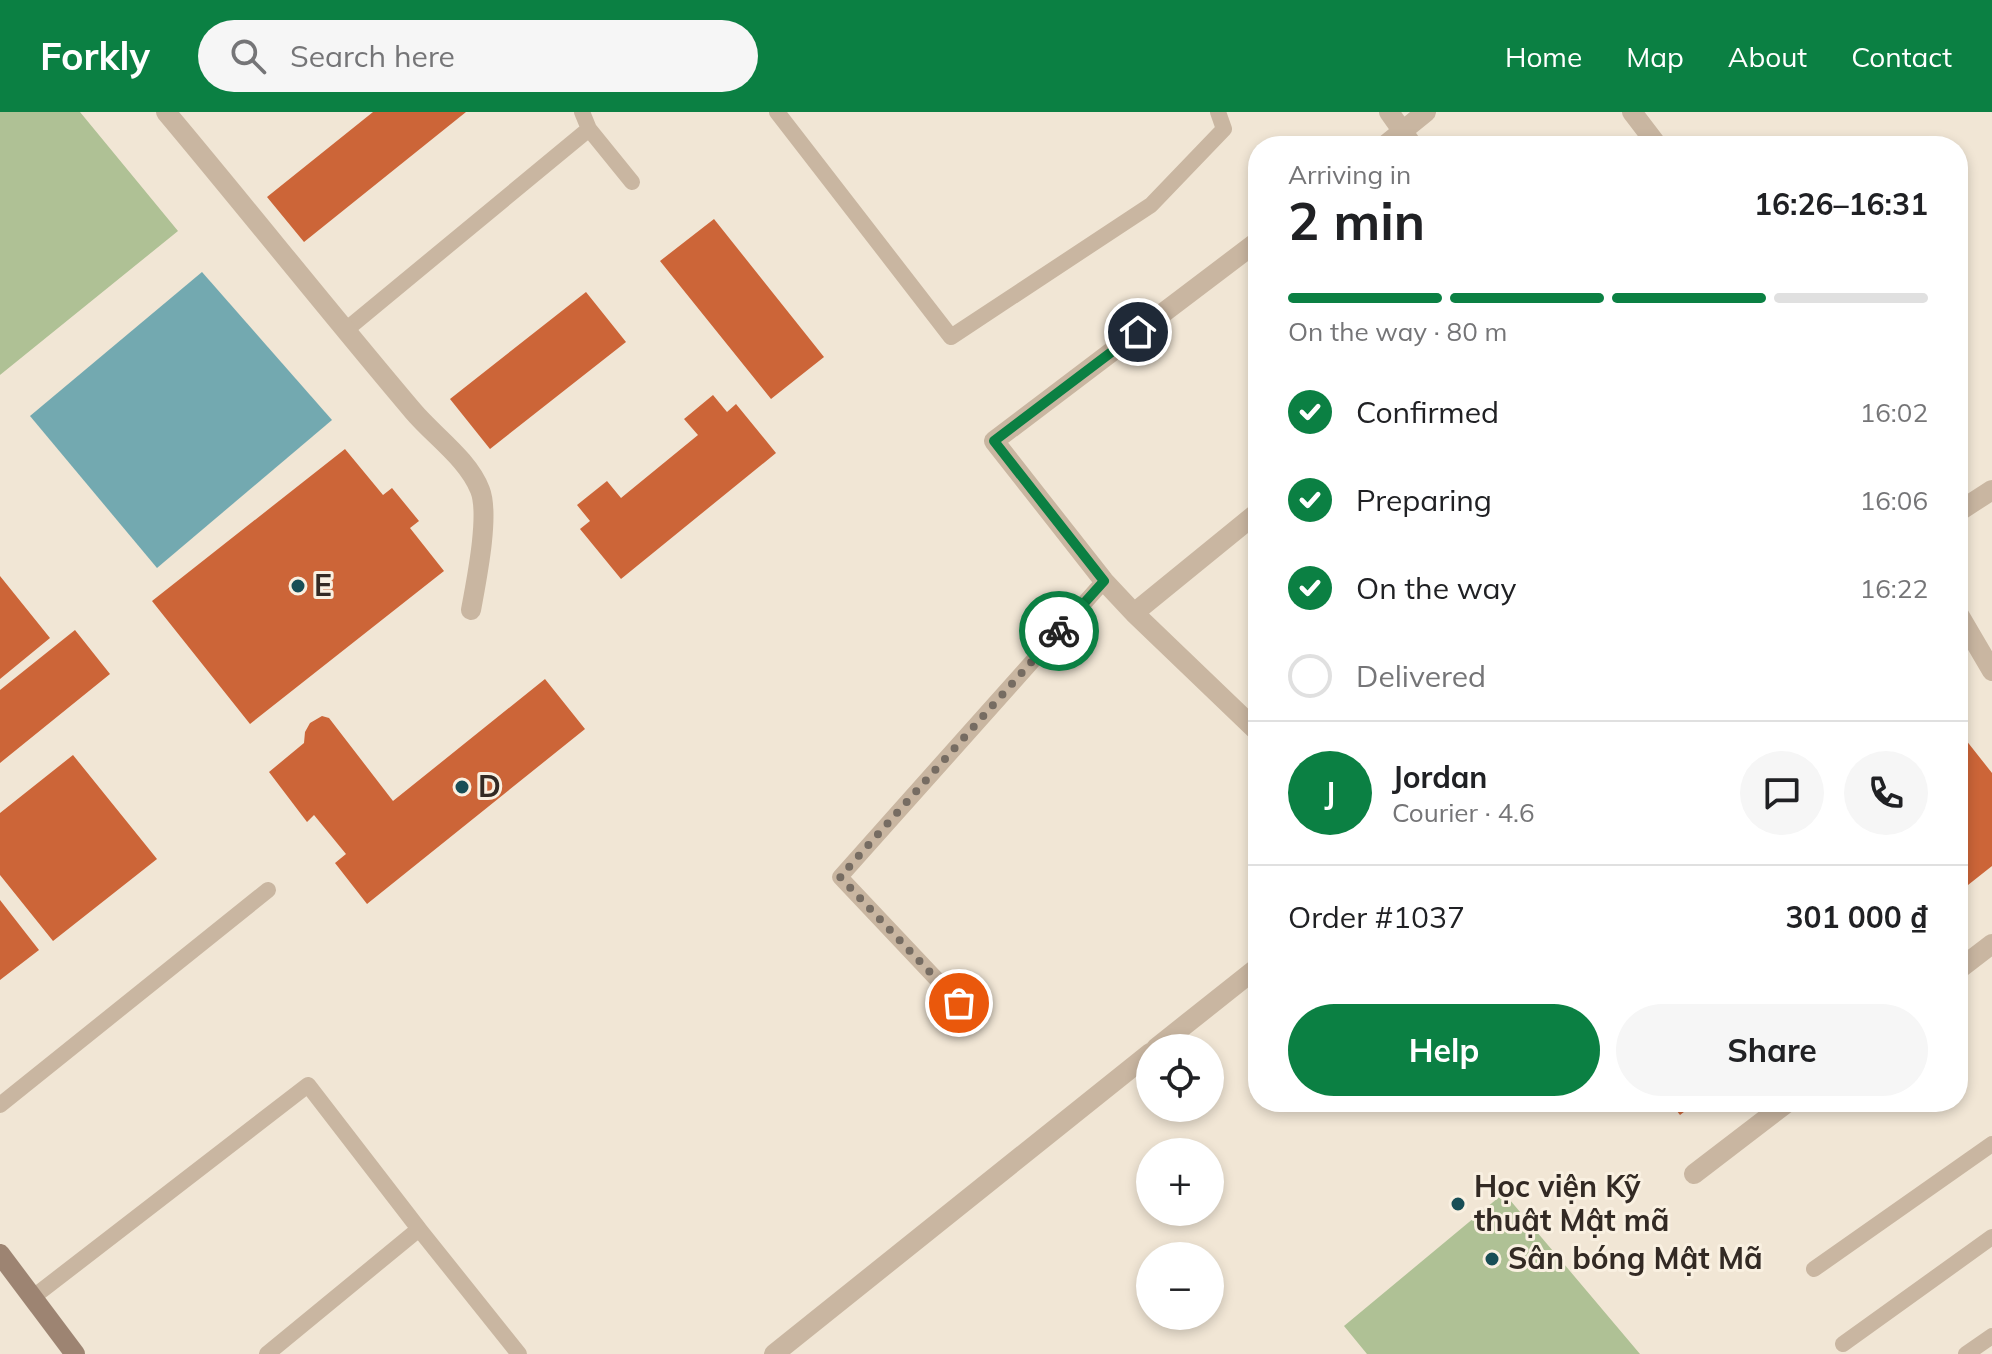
<!DOCTYPE html>
<meta charset="utf-8">
<style>
:root{--surface:#fff;--page:#f6f6f6;--text:#202124;--muted:#757577;--line:#e0e0e0;--accent:#0b8043}
body{margin:0;font-family:Mulish,sans-serif;background:var(--page);color:var(--text);height:100vh;display:flex;flex-direction:column;font-size:30px;white-space:nowrap}
*{box-sizing:border-box;margin:0}
p{font-size:26px;color:var(--muted)}
.icon{flex:none;width:44px;height:44px;fill:none;stroke:currentColor;stroke-width:2;stroke-linecap:round;stroke-linejoin:round}
.map{position:relative;flex:1;overflow:hidden}
.details{position:absolute;left:1248px;top:24px;width:720px;height:976px;display:flex;flex-direction:column;background:var(--surface);border-radius:32px;box-shadow:0 4px 12px #0003}
.details>*{flex:none}
.fabs{position:absolute;left:1136px;top:922px;display:grid;gap:16px}
.fabs a{display:grid;place-items:center;width:88px;height:88px;border-radius:50%;background:var(--surface);box-shadow:0 4px 12px #0003;font-size:40px}
.pin{position:absolute;display:grid;place-items:center;width:68px;height:68px;color:#fff;margin:-34px;border:4px solid #fff;border-radius:50%;box-shadow:0 2px 8px #0007}
.courier{position:absolute;display:grid;place-items:center;width:80px;height:80px;margin:-40px;border:6px solid #0b8043;border-radius:50%;background:#fff;color:#222;box-shadow:0 2px 10px #0007}
.summary em{font-style:normal;font-weight:700}
.summary div{display:flex;flex-direction:column-reverse}
.summary{display:flex;align-items:center;justify-content:space-between;height:136px;padding:0 40px}
h1{font-size:52px;font-weight:700;line-height:60px}
.bar{display:grid;grid-template-columns:repeat(4,1fr);gap:12px 8px;align-content:center;height:96px;padding:0 40px}
.bar i{height:10px;border-radius:6px;background:var(--line)}
.bar .on{background:var(--accent)}
.bar p{grid-column:span 4}
.line{display:flex;align-items:center;gap:20px;padding:0 40px;border-top:2px solid var(--line)}
.line div{flex:1}
.round{display:grid;place-items:center;flex:none;width:84px;height:84px;border-radius:42px;background:var(--page)}
ol{padding:0 40px;list-style:none}
li{display:flex;align-items:center;gap:24px;height:88px}
li p{margin-inline-start:auto}
li .icon{padding:8px;border-radius:50%;background:var(--accent);color:#fff;stroke-width:4}
li:last-child{color:var(--muted)}
li i{width:44px;height:44px;border:4px solid var(--line);border-radius:50%}
.primary-button{display:flex;gap:16px;margin-top:auto;padding:16px 40px}
.primary-button a{flex:1;height:92px;border-radius:48px;background:var(--accent);color:#fff;font-size:32px;font-weight:700;line-height:92px;text-align:center}
.primary-button a+a{background:var(--page);color:var(--text)}
header{display:flex;align-items:center;gap:48px;box-sizing:border-box;height:112px;padding:0 40px;background:var(--accent);color:#fff}
header strong{font-size:38px}
nav{display:flex;gap:44px;margin-inline-start:auto;font-size:28px}
.search{width:560px;height:72px;background:var(--page);display:flex;align-items:center;gap:20px;box-sizing:border-box;padding:0 28px;border-radius:44px;color:var(--muted);font-size:30px}
.map>svg:first-child{display:block}
</style>
<header>
<strong>Forkly</strong>
<div class="search"><svg class="icon" aria-label="search" viewBox="0 0 24 24"><circle cx="10" cy="10" r="6"/><path d="M15 15l6 6"/></svg>Search here</div>
<nav><a>Home</a><a>Map</a><a>About</a><a>Contact</a></nav>
</header>
<div class="map">
<svg width="1992" height="1242" viewBox="0 0 1992 1242">
<rect width="100%" height="100%" fill="#f1e6d5"/>
<path fill="#afc195" d="M0 0H80L178 119 0 263Z
M1504 1081 1640 1242H1367L1344 1214Z"/>
<path fill="#73a9b0" d="M202 160 332 308 157 456 30 304Z"/>
<path fill="#cc6538" d="M373 0H466L304 130 267 85Z
M714 107 824 245 771 287 660 149Z
M586 180 626 230 490 337 450 287Z
M713 283 727 300 736 292 776 341 621 467 580 417 590 409 577 393 607 369 621 386 698 323 684 307Z
M345 337 383 383 392 376 419 409 410 416 444 459 250 612 152 489Z
M0 464 50 526 0 567Z
M75 518 110 562 0 651V578Z
M545 567 585 617 367 792 335 751 346 742 314 703 307 710 269 660 304 631 305 620 310 611 322 604 329 606 393 689Z
M1958 618 1992 661V754L1968 773 1958 761V720L1966 714 1958 704Z
M73 643 157 747 53 829 0 763V701Z
M0 788 39 838 0 868Z
M1670 990H1697L1680 1003Z"/>
<g fill="none" stroke-linecap="round" stroke-linejoin="round">
<path stroke="#c9b6a1" stroke-width="16" d="M777 0 951 225 1151 93 1224 17 1218 0
M589 17 632 70
M347 217 589 17 582 0
M959 891 840 765 1104 469
M0 993 268 778
M1814 1157 1992 1032
M32 1186 308 973 419 1117
M1843 1232 1992 1125
M267 1242 419 1117 519 1242
M1966 1242 1992 1224"/>
<path stroke="#c9b6a1" stroke-width="20" d="M166 0C249 99 330 201 413 299 434 324 468 347 480 378 490 403 476 470 471 498
M1389 0 1413 34
M1632 0 1658 34
M1384 34 1426 0
M1258 129 994 329 1104 469 1134 501 1258 620
M1958 400 1992 378
M1134 501 1258 400
M1958 501 1992 559
M1958 858 1992 832
M1156 936 1258 855
M1694 1062 1788 990
M774 1242 1150 941"/>
<path stroke="#9d8472" stroke-width="20" d="M0 1142 75 1242"/>
</g>
<g fill="none" stroke-linecap="round" stroke-linejoin="round">
<path stroke="#766c62" stroke-width="8" stroke-dasharray="0 14.4" d="M959 891 840 765 1059 519"/>
<path stroke="#0b8043" stroke-width="10" d="M1059 519 1104 469 994 329 1138 220"/>
</g>
<g fill="#184e56" stroke="#f9f0e1" stroke-width="3">
<circle cx="298" cy="474" r="8"/>
<circle cx="462" cy="675" r="8"/>
<circle cx="1458" cy="1092" r="8"/>
<circle cx="1492" cy="1147" r="8"/>
</g>
<g text-anchor="middle" stroke-width="6" stroke-linejoin="round" paint-order="stroke">
<g font-size="30" font-weight="bold" fill="#332a24" stroke="#f9f0e1" text-anchor="start">
<text x="314" y="484">E</text>
<text x="478" y="685">D</text>
<text x="1474" y="1085">Học viện Kỹ<tspan x="1474" dy="34">thuật Mật mã</tspan></text>
<text x="1508" y="1157">Sân bóng Mật Mã</text>
</g>
</g>
</svg>
<div class="fabs">
<a><svg class="icon" aria-label="locate" viewBox="0 0 24 24"><circle cx="12" cy="12" r="6"/><path d="M12 2v4M12 18v4M2 12h4M18 12h4"/></svg></a>
<a>+</a>
<a>−</a>
</div>
<div class="pin" style="left:959px;top:891px;background:#ea580c"><svg class="icon" aria-label="bag" viewBox="0 0 24 24"><path d="M5 8h14l-1 12H6zM9 8a3 3 0 0 1 6 0"/></svg></div>
<div class="pin" style="left:1138px;top:220px;background:#1f2937"><svg class="icon" aria-label="home" viewBox="0 0 24 24"><path d="M3 11l9-7 9 7M6 9v11h12V9"/></svg></div>
<div class="courier" style="left:1059px;top:519px"><svg class="icon" aria-label="bike" viewBox="0 0 24 24"><circle cx="6" cy="16" r="4"/><circle cx="18" cy="16" r="4"/><path d="M6 16l4-8h5l3 8M10 8l3 8H6M13 5h3"/></svg></div>
<section class="details">
<div class="summary"><div><h1>2 min</h1><p>Arriving in</p></div><em>16:26–16:31</em></div>
<div class="bar"><i class="on"></i><i class="on"></i><i class="on"></i><i></i><p>On the way · 80 m</p></div>
<ol>
<li><svg class="icon" aria-label="check" viewBox="0 0 24 24"><path d="M5 12l5 5 9-10"/></svg>Confirmed<p>16:02</p></li>
<li><svg class="icon" aria-label="check" viewBox="0 0 24 24"><path d="M5 12l5 5 9-10"/></svg>Preparing<p>16:06</p></li>
<li><svg class="icon" aria-label="check" viewBox="0 0 24 24"><path d="M5 12l5 5 9-10"/></svg>On the way<p>16:22</p></li>
<li><i></i>Delivered</li>
</ol>
<div class="line" style="height:144px"><b class="round" style="background:var(--accent);color:#fff">J</b><div><b>Jordan</b><p>Courier · 4.6</p></div><a class="round"><svg class="icon" aria-label="chat" viewBox="0 0 24 24"><path d="M4 5h16v11H9l-5 4z"/></svg></a><a class="round"><svg class="icon" aria-label="phone" viewBox="0 0 24 24"><path d="M5 4h4l2 5-3 2q2 4 5 5l2-3 5 2v4C11 20 4 13 5 4z"/></svg></a></div>
<div class="line" style="height:104px"><div>Order #1037</div><b>301 000 ₫</b></div>
<div class="primary-button"><a>Help</a><a>Share</a></div>
</section>
</div>
